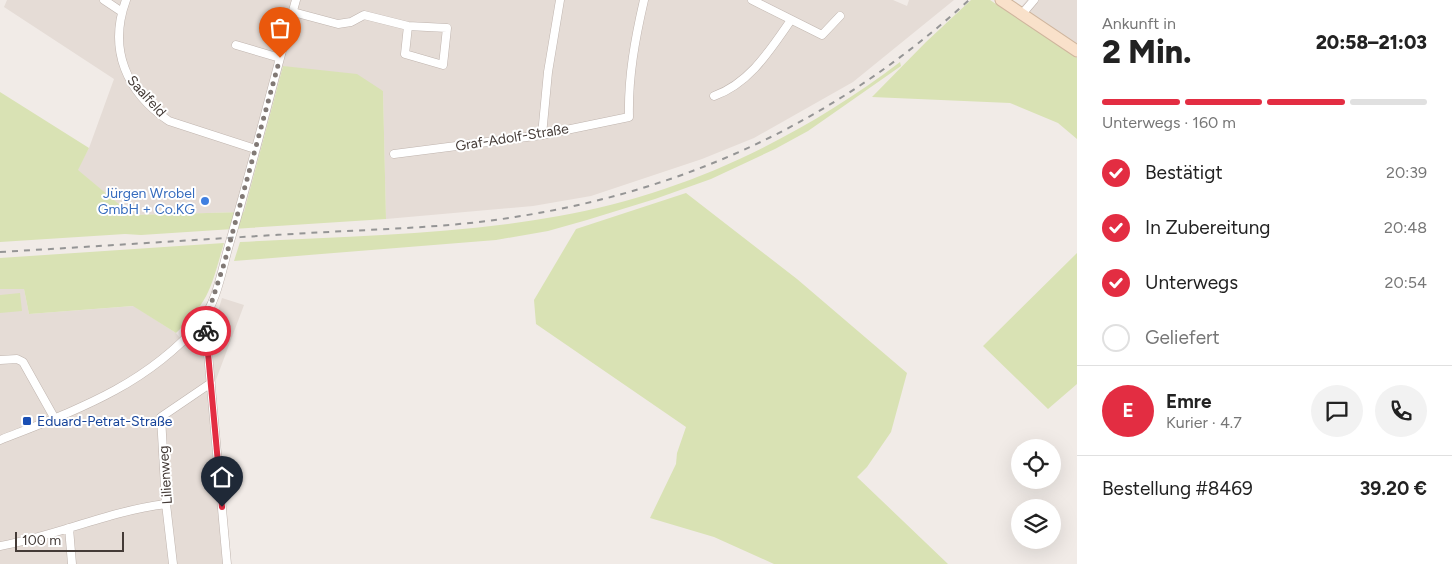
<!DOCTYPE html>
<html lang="de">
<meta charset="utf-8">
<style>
:root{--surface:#fff;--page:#f2f2f2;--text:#222;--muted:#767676;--line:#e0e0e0;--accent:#e32d42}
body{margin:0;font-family:Figtree,sans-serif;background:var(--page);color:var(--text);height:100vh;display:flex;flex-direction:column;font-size:19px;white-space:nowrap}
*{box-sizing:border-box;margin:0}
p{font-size:16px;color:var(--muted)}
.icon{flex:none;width:28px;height:28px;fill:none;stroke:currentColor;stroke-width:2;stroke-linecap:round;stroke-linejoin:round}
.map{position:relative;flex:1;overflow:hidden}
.side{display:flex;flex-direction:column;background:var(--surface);width:375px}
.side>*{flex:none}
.fabs{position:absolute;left:1011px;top:439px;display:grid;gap:10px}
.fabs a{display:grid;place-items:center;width:50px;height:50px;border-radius:50%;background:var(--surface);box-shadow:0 5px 20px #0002;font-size:25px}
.scale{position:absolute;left:15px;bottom:12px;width:109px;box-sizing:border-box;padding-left:5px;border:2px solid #443b37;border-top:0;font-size:14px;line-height:18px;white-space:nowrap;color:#443b37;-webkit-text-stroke:4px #fff;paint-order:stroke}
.pin{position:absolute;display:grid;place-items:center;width:42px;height:42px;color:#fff;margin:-51px -21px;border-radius:50% 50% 50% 0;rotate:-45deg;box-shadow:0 0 5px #0007}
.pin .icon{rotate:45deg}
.courier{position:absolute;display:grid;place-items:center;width:50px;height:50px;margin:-25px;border:4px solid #e32d42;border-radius:50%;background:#fff;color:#222;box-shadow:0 1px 6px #0007}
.head em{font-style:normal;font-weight:800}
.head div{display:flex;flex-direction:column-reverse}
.head{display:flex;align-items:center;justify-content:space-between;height:85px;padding:0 25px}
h1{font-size:32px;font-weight:800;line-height:38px}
.bar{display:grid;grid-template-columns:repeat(4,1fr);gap:8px 5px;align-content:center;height:60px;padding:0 25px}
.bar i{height:6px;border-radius:4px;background:var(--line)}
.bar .current{background:var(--accent)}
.bar p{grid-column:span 4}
.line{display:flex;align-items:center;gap:12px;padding:0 25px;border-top:1px solid var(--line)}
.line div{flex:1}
.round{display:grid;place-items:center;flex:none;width:52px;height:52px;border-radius:26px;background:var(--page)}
ol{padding:0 25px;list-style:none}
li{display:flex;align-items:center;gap:15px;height:55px}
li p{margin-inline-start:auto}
li .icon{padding:5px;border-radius:50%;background:var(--accent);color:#fff;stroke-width:4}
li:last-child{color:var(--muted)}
li i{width:28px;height:28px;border:2px solid var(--line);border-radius:50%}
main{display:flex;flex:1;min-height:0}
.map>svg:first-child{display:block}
</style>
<main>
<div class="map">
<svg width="1077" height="564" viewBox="0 0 1077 564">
<rect width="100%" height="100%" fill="#f1ebe7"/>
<path fill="#e5dcd6" d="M7 0H893L907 6 909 0H954L853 82 754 138 702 159 591 196 533 206 386 219 383 91 283 66 244 212 132 215 77 170 89 148 114 79 4 7Z
M1027 0H1077V58L1014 15Z
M0 289H24L29 314 134 306 176 333 184 343 214 324 222 298 244 305 214 385 226 564H0Z"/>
<path fill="#d9e2b4" d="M971 0H990L1077 58V139L1058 123 1010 103 872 97 926 42Z
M900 62 901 66 808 131 775 149 711 179 655 199 587 220 548 231 496 240 234 261 240 242C346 236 455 235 559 216 684 194 800 138 900 62Z
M283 66 357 74 383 91 386 219 141 235 125 234 0 242V92L89 148 78 170 132 215 244 212Z
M686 193 797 279 907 373 891 432 867 467 857 477 948 564H774L714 537 650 518 676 464 677 453 686 427 536 324 534 300 576 229Z
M224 243C211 287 210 301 176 333L133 306 29 314 24 289H0V258Z
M1077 253V384L1048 409 983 346Z
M20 293 22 311 0 313V295Z"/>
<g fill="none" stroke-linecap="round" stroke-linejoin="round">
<defs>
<path id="minor" d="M104 0 122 12
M126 0C108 49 126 92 169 121L255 149
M752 0 822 35 840 16
M293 12 338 24 351 22 364 15 408 26 447 28 443 65 405 54 408 26
M1022 14 1034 0
M236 45 280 58
M714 96C750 83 770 50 791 20
M542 135 548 72 560 0
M394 154 542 135 629 117C628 77 635 39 644 0
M201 323 206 331 227 564
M0 360 17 359 23 362 55 419
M0 440C76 410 144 387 200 323 217 303 222 269 229 245 253 164 273 81 296 0
M69 528 72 564
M0 546C56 536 109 511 166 504
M173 564 166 504 161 417 211 383"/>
<path id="secondary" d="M1001 0 1077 51"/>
</defs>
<use href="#minor" stroke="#bfb4ae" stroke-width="9"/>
<use href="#secondary" stroke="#cfb59d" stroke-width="13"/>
<use href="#minor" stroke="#fff" stroke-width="8"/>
<use href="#secondary" stroke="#f9e1ca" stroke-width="11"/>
<path stroke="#959595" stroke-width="2" stroke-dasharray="6 6" stroke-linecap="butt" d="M0 252C103 246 206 239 309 233 377 229 448 228 515 217 689 190 839 119 969 0"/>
</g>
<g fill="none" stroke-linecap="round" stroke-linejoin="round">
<path stroke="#817975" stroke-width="5" stroke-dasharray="0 9" d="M206 331 200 323 210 307 224 264 280 58"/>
<path stroke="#e32d42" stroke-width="6" d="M206 331 222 507"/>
</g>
<circle fill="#3f7fe0" stroke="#fff" stroke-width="2" cx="205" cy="201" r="5"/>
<rect fill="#1a4fb4" stroke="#fff" stroke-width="2" x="22" y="416" width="10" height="10" rx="2.5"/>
<g text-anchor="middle" stroke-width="4" stroke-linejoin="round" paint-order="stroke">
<g font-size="14" fill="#443b37" stroke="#fff">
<text transform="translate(147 96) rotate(48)" y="5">Saalfeld</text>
<text transform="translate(512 137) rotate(-9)" y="5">Graf-Adolf-Straße</text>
<text transform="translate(165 475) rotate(-94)" y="5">Lilienweg</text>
</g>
<g font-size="14" fill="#366cbe" stroke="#fff" text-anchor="end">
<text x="195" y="198">Jürgen Wrobel<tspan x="195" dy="16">GmbH + Co.KG</tspan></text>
</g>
<g font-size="14" fill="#164399" stroke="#fff" text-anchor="start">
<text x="37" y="426">Eduard-Petrat-Straße</text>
</g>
</g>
</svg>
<div class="fabs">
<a><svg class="icon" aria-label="locate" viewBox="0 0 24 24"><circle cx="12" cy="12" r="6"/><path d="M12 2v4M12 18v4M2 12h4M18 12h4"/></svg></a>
<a><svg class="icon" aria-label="layers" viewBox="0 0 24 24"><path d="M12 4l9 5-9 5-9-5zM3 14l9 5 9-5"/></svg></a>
</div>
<div class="scale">100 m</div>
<div class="pin" style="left:280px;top:58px;background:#ea580c"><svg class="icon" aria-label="bag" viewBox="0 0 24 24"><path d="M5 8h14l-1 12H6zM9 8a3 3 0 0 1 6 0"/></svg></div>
<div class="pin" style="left:222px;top:507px;background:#1f2937"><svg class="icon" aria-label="home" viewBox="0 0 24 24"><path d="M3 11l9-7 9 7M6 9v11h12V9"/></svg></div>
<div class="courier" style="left:206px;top:331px"><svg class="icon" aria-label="bike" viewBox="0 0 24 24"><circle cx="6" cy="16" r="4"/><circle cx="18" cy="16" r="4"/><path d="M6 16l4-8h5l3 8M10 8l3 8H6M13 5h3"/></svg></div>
</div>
<section class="side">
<div class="head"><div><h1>2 Min.</h1><p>Ankunft in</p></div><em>20:58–21:03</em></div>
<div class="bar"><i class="current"></i><i class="current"></i><i class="current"></i><i></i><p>Unterwegs · 160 m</p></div>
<ol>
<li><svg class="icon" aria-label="check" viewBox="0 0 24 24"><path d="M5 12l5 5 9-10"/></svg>Bestätigt<p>20:39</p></li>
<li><svg class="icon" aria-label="check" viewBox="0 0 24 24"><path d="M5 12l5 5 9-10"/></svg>In Zubereitung<p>20:48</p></li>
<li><svg class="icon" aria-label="check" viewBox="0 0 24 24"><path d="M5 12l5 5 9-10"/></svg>Unterwegs<p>20:54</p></li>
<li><i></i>Geliefert</li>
</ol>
<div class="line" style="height:90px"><b class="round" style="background:var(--accent);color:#fff">E</b><div><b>Emre</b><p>Kurier · 4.7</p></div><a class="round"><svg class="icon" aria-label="chat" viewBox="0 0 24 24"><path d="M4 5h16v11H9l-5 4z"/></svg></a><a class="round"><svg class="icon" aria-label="phone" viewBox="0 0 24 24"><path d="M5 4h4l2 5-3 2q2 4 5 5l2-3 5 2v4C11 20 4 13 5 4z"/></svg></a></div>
<div class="line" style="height:65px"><div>Bestellung #8469</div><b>39.20 €</b></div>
</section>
</main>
